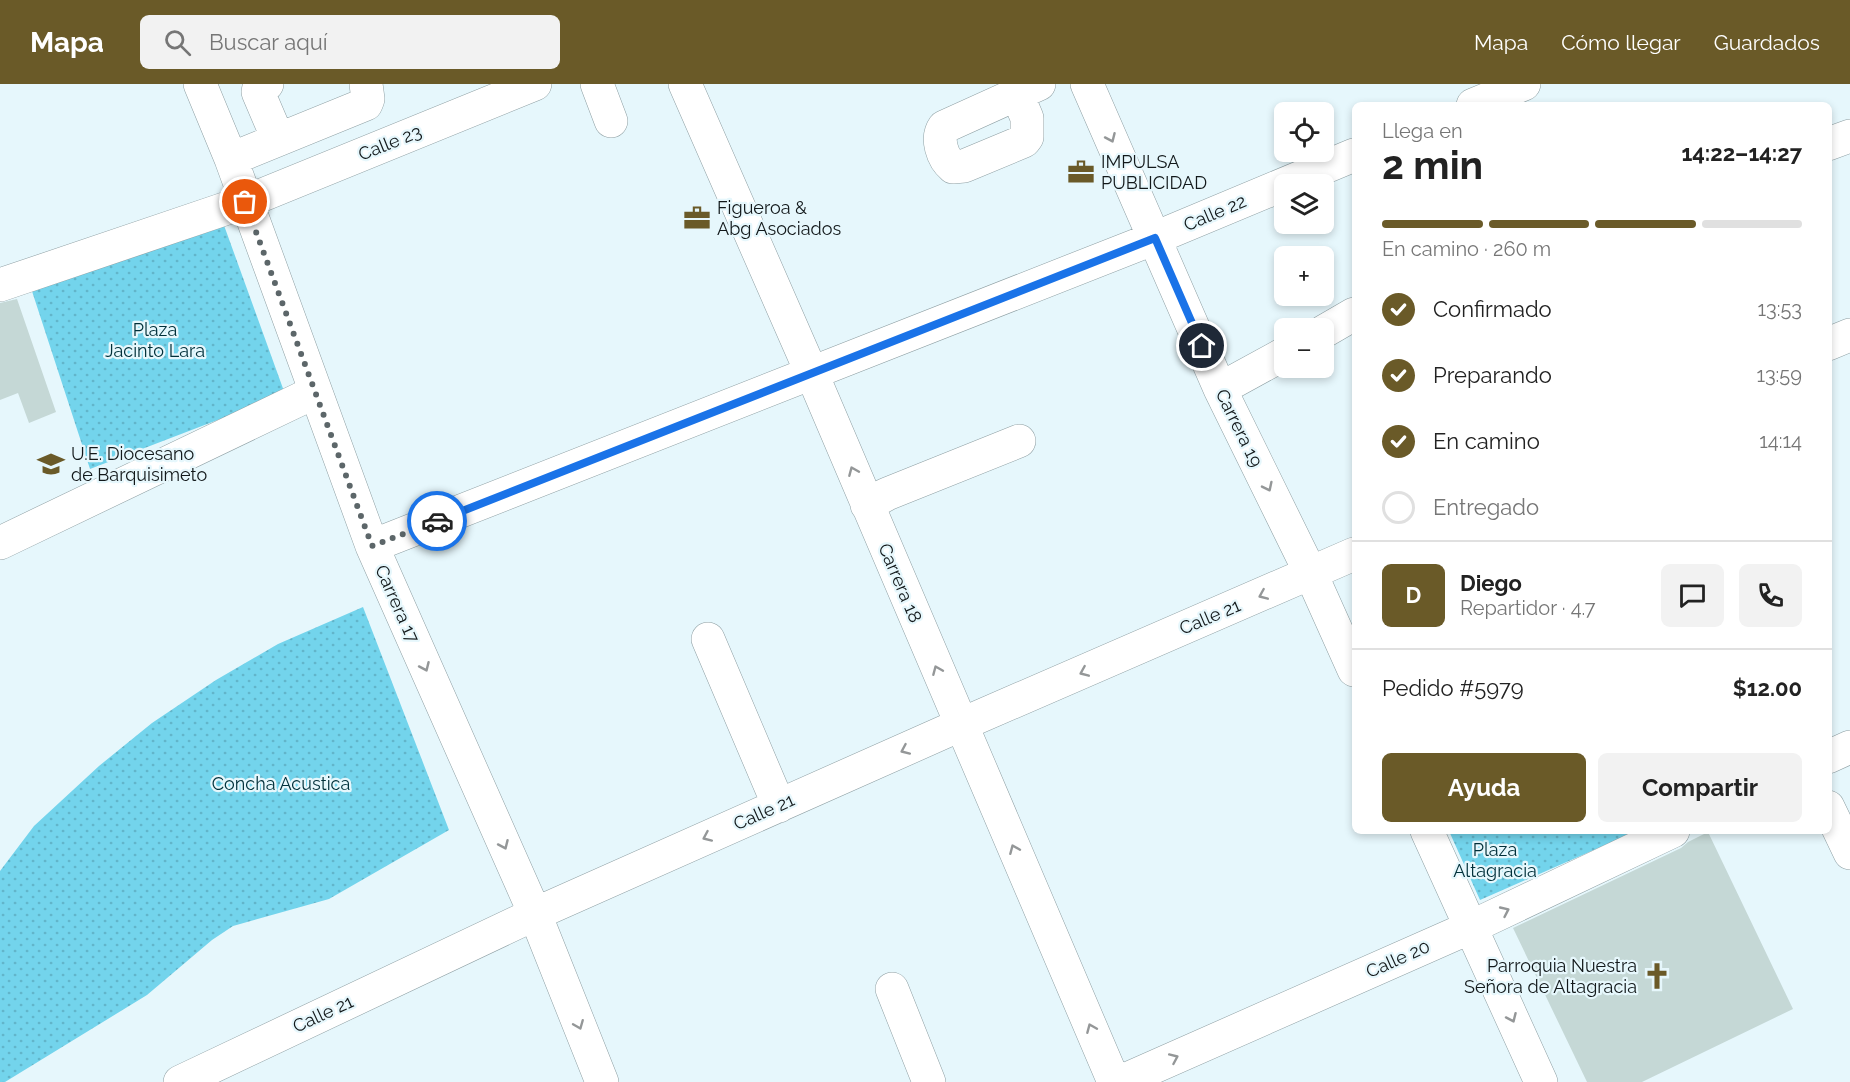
<!DOCTYPE html>
<html lang="es">
<meta charset="utf-8">
<style>
:root{--surface:#fff;--page:#f2f2f2;--text:#222;--muted:#767676;--line:#e0e0e0;--accent:#6a5a28}
body{margin:0;font-family:Raleway,sans-serif;background:var(--page);color:var(--text);height:100vh;display:flex;flex-direction:column;font-size:22px;white-space:nowrap}
*{box-sizing:border-box;margin:0}
p{font-size:20px;color:var(--muted)}
.icon{flex:none;width:33px;height:33px;fill:none;stroke:currentColor;stroke-width:2;stroke-linecap:round;stroke-linejoin:round}
.map{position:relative;flex:1;overflow:hidden}
.sheet{position:absolute;left:1352px;top:18px;width:480px;height:732px;display:flex;flex-direction:column;background:var(--surface);border-radius:9px;box-shadow:0 3px 9px #0003}
.sheet>*{flex:none}
.tools{position:absolute;left:1274px;top:18px;display:grid;gap:12px}
.tools a{display:grid;place-items:center;width:60px;height:60px;border-radius:9px;background:var(--surface);box-shadow:0 3px 9px #0003;font-size:30px}
.pin{position:absolute;display:grid;place-items:center;width:51px;height:51px;color:#fff;margin:-26px;border:3px solid #fff;border-radius:50%;box-shadow:0 2px 6px #0007}
.courier{position:absolute;display:grid;place-items:center;width:60px;height:60px;margin:-30px;border:4px solid #1a73e8;border-radius:50%;background:#fff;color:#222;box-shadow:0 2px 8px #0007}
.overview em{font-style:normal;font-weight:700}
.overview div{display:flex;flex-direction:column-reverse}
.overview{display:flex;align-items:center;justify-content:space-between;height:102px;padding:0 30px}
h1{font-size:39px;font-weight:700;line-height:45px}
.bar{display:grid;grid-template-columns:repeat(4,1fr);gap:9px 6px;align-content:center;height:72px;padding:0 30px}
.bar i{height:8px;border-radius:4px;background:var(--line)}
.bar .current{background:var(--accent)}
.bar p{grid-column:span 4}
.line{display:flex;align-items:center;gap:15px;padding:0 30px;border-top:2px solid var(--line)}
.line div{flex:1}
.round{display:grid;place-items:center;flex:none;width:63px;height:63px;border-radius:9px;background:var(--page)}
ol{padding:0 30px;list-style:none}
li{display:flex;align-items:center;gap:18px;height:66px}
li p{margin-inline-start:auto}
li .icon{padding:6px;border-radius:50%;background:var(--accent);color:#fff;stroke-width:4}
li:last-child{color:var(--muted)}
li i{width:33px;height:33px;border:3px solid var(--line);border-radius:50%}
.cta{display:flex;gap:12px;margin-top:auto;padding:12px 30px}
.cta a{flex:1;height:69px;border-radius:9px;background:var(--accent);color:#fff;font-size:24px;font-weight:700;line-height:69px;text-align:center}
.cta a+a{background:var(--page);color:var(--text)}
header{display:flex;align-items:center;gap:36px;box-sizing:border-box;height:84px;padding:0 30px;background:var(--accent);color:#fff}
header strong{font-size:28px}
nav{display:flex;gap:33px;margin-inline-start:auto;font-size:21px}
.search{width:420px;height:54px;background:var(--page);display:flex;align-items:center;gap:15px;box-sizing:border-box;padding:0 21px;border-radius:9px;color:var(--muted);font-size:22px}
.map>svg:first-child{display:block}
</style>
<header>
<strong>Mapa</strong>
<div class="search"><svg class="icon" aria-label="search" viewBox="0 0 24 24"><circle cx="10" cy="10" r="6"/><path d="M15 15l6 6"/></svg>Buscar aquí</div>
<nav><a>Mapa</a><a>Cómo llegar</a><a>Guardados</a></nav>
</header>
<div class="map">
<svg width="1850" height="998" viewBox="0 0 1850 998">
<defs>
<pattern id="park-dots" width="8" height="8" patternUnits="userSpaceOnUse" patternTransform="scale(1.5)"><rect width="8" height="8" fill="#73d4ec"/><path d="M2 2h.1M6 6h.1" fill="none" stroke="#62b5ca" stroke-width="1.8" stroke-linecap="round"/></pattern>
</defs>
<rect width="100%" height="100%" fill="#e6f7fc"/>
<path fill="url(#park-dots)" d="M221 133 285 310 90 385 29 198Z
M363 523 449 746 329 815 233 842 212 856 147 911 5 998H0V787L34 742 99 682 152 639 216 596 278 560Z
M1449 747H1637L1480 816Z"/>
<path fill="#c5d8d6" d="M17 215 56 328 29 339 18 309 0 316V219Z
M1708 748 1793 925 1642 998H1587L1513 844 1681 764 1688 758Z"/>
<g fill="none" stroke-linecap="round" stroke-linejoin="round">
<defs>
<path id="minor" d="M200 0 231 75 372 462 535 830 602 998
M267 0 259 3 258 8 278 55
M597 0 611 37
M685 0 812 290 1114 998
M1087 0 1220 305 1311 490 1354 586
M1017 10 1027 34V53L1024 57 964 82 953 83C942 74 936 54 944 43L1039 0
M1473 21 1524 0
M1828 60 1850 52
M231 75 366 20 368 15 366 0
M0 201 245 118 535 0
M1323 248 1354 230
M1828 260 1850 251
M1220 305 1284 270
M867 421 887 410 1019 357
M0 459 315 308
M372 462 1155 154 1354 71
M708 555 779 722
M1828 673 1850 663
M1828 723 1850 769
M1427 747 1541 998
M892 905 929 998
M180 998 535 830 960 641 1354 470
M1120 998 1471 843 1673 747"/>
</defs>
<use href="#minor" stroke="#8e9fa3" stroke-width="34"/>
<use href="#minor" stroke="#fff" stroke-width="33"/>
</g>
<defs><path id="oneway-chevron" d="M-2-3.5L2.5 0L-2 3.5" fill="none" stroke-width="1.6" stroke-linecap="round" stroke-linejoin="round" transform="scale(1.5)"/></defs>
<g stroke="#949798">
<use href="#oneway-chevron" transform="translate(1111 54) rotate(66)"/>
<use href="#oneway-chevron" transform="translate(853 387) rotate(-113)"/>
<use href="#oneway-chevron" transform="translate(1268 403) rotate(64)"/>
<use href="#oneway-chevron" transform="translate(1263 511) rotate(157)"/>
<use href="#oneway-chevron" transform="translate(425 583) rotate(66)"/>
<use href="#oneway-chevron" transform="translate(937 586) rotate(-113)"/>
<use href="#oneway-chevron" transform="translate(1084 588) rotate(157)"/>
<use href="#oneway-chevron" transform="translate(905 666) rotate(156)"/>
<use href="#oneway-chevron" transform="translate(707 753) rotate(156)"/>
<use href="#oneway-chevron" transform="translate(504 761) rotate(66)"/>
<use href="#oneway-chevron" transform="translate(1014 765) rotate(-113)"/>
<use href="#oneway-chevron" transform="translate(1505 827) rotate(-25)"/>
<use href="#oneway-chevron" transform="translate(1512 934) rotate(66)"/>
<use href="#oneway-chevron" transform="translate(579 941) rotate(68)"/>
<use href="#oneway-chevron" transform="translate(1091 944) rotate(-113)"/>
<use href="#oneway-chevron" transform="translate(1174 974) rotate(-24)"/>
</g>
<g fill="none" stroke-linecap="round" stroke-linejoin="round">
<path stroke="#5c6669" stroke-width="6" stroke-dasharray="0 10.8" d="M245 118 372 462 437 437"/>
<path stroke="#1a73e8" stroke-width="8" d="M437 437 1155 154 1202 262"/>
</g>
<defs>
<symbol id="office-bare" viewBox="-9 -9 18 18"><path d="M-6-3h4V-5.5h4V-3h4V5H-6ZM-1-4.5V-3h2v-1.5ZM-6 0V1H6V0Z" fill="#6a5a28" stroke="#e6f7fc" stroke-width="2.5" paint-order="stroke"/></symbol>
<symbol id="school-bare" viewBox="-9 -9 18 18"><path d="M0-5L7-2L0 1L-7-2ZM-4 1L0 2.5L4 1V4Q0 6-4 4Z" fill="#6a5a28" stroke="#e6f7fc" stroke-width="2.5" paint-order="stroke"/></symbol>
<symbol id="church-bare" viewBox="-9 -9 18 18"><path d="M-1.2-6h2.4v3.5h3.3v2.4h-3.3V6h-2.4V-.1h-3.3v-2.4h3.3Z" fill="#6a5a28" stroke="#e6f7fc" stroke-width="2.5" paint-order="stroke"/></symbol>
</defs>
<g fill-rule="evenodd">
<use href="#office-bare" x="1062" y="69" width="38" height="38"/>
<use href="#office-bare" x="678" y="115" width="38" height="38"/>
<use href="#school-bare" x="32" y="361" width="38" height="38"/>
<use href="#church-bare" x="1638" y="873" width="38" height="38"/>
</g>
<g text-anchor="middle" stroke-width="4.5" stroke-linejoin="round" paint-order="stroke">
<g font-size="18" fill="#12181a" stroke="#e6f7fc">
<text transform="translate(390 59) rotate(-22)" y="6">Calle 23</text>
<text transform="translate(1215 129) rotate(-23)" y="6">Calle 22</text>
<text transform="translate(1239 344) rotate(64)" y="6">Carrera 19</text>
<text transform="translate(900 499) rotate(67)" y="6">Carrera 18</text>
<text transform="translate(397 520) rotate(66)" y="6">Carrera 17</text>
<text transform="translate(1210 533) rotate(-23)" y="6">Calle 21</text>
<text transform="translate(764 728) rotate(-24)" y="6">Calle 21</text>
<text transform="translate(1398 875) rotate(-24)" y="6">Calle 20</text>
<text transform="translate(323 930) rotate(-25)" y="6">Calle 21</text>
</g>
<g font-size="18" fill="#12181a" stroke="#e6f7fc" text-anchor="start">
<text x="1101" y="84">IMPULSA<tspan x="1101" dy="21">PUBLICIDAD</tspan></text>
<text x="717" y="130">Figueroa &amp;<tspan x="717" dy="21">Abg Asociados</tspan></text>
<text x="71" y="376">U.E. Diocesano<tspan x="71" dy="21">de Barquisimeto</tspan></text>
<text x="1637" y="888" text-anchor="end">Parroquia Nuestra<tspan x="1637" dy="21">Señora de Altagracia</tspan></text>
</g>
<g font-size="18" fill="#00303a" stroke="#e6f7fc">
<text x="155" y="252">Plaza<tspan x="155" dy="21">Jacinto Lara</tspan></text>
<text x="281" y="706">Concha Acustica</text>
<text x="1495" y="772">Plaza<tspan x="1495" dy="21">Altagracia</tspan></text>
</g>
</g>
</svg>
<div class="tools">
<a><svg class="icon" aria-label="locate" viewBox="0 0 24 24"><circle cx="12" cy="12" r="6"/><path d="M12 2v4M12 18v4M2 12h4M18 12h4"/></svg></a>
<a><svg class="icon" aria-label="layers" viewBox="0 0 24 24"><path d="M12 4l9 5-9 5-9-5zM3 14l9 5 9-5"/></svg></a>
<a>+</a>
<a>−</a>
</div>
<div class="pin" style="left:245px;top:118px;background:#ea580c"><svg class="icon" aria-label="bag" viewBox="0 0 24 24"><path d="M5 8h14l-1 12H6zM9 8a3 3 0 0 1 6 0"/></svg></div>
<div class="pin" style="left:1202px;top:262px;background:#1f2937"><svg class="icon" aria-label="home" viewBox="0 0 24 24"><path d="M3 11l9-7 9 7M6 9v11h12V9"/></svg></div>
<div class="courier" style="left:437px;top:437px"><svg class="icon" aria-label="car" viewBox="0 0 24 24"><path d="M5 17H2v-5l4-1 3-4h7l3 4 3 1v5h-3M9 17h6M6 11h13"/><circle cx="7" cy="17" r="2"/><circle cx="17" cy="17" r="2"/></svg></div>
<section class="sheet">
<div class="overview"><div><h1>2 min</h1><p>Llega en</p></div><em>14:22–14:27</em></div>
<div class="bar"><i class="current"></i><i class="current"></i><i class="current"></i><i></i><p>En camino · 260 m</p></div>
<ol>
<li><svg class="icon" aria-label="check" viewBox="0 0 24 24"><path d="M5 12l5 5 9-10"/></svg>Confirmado<p>13:53</p></li>
<li><svg class="icon" aria-label="check" viewBox="0 0 24 24"><path d="M5 12l5 5 9-10"/></svg>Preparando<p>13:59</p></li>
<li><svg class="icon" aria-label="check" viewBox="0 0 24 24"><path d="M5 12l5 5 9-10"/></svg>En camino<p>14:14</p></li>
<li><i></i>Entregado</li>
</ol>
<div class="line" style="height:108px"><b class="round" style="background:var(--accent);color:#fff">D</b><div><b>Diego</b><p>Repartidor · 4.7</p></div><a class="round"><svg class="icon" aria-label="chat" viewBox="0 0 24 24"><path d="M4 5h16v11H9l-5 4z"/></svg></a><a class="round"><svg class="icon" aria-label="phone" viewBox="0 0 24 24"><path d="M5 4h4l2 5-3 2q2 4 5 5l2-3 5 2v4C11 20 4 13 5 4z"/></svg></a></div>
<div class="line" style="height:78px"><div>Pedido #5979</div><b>$12.00</b></div>
<div class="cta"><a>Ayuda</a><a>Compartir</a></div>
</section>
</div>
